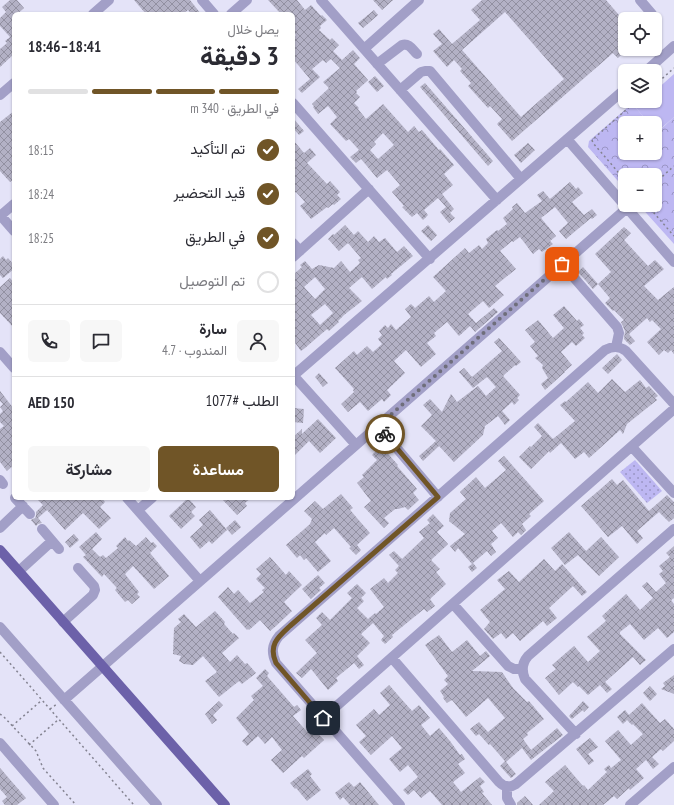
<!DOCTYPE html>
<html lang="ar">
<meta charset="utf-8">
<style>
:root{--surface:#fff;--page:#f7f7f7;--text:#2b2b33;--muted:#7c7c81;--line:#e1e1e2;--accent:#705527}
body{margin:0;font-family:"PT Sans Narrow",Vazirmatn,sans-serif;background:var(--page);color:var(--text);direction:rtl;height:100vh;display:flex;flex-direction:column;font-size:15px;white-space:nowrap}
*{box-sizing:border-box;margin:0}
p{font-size:13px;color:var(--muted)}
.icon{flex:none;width:22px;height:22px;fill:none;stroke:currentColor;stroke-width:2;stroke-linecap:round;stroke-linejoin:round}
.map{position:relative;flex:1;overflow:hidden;direction:ltr}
.sheet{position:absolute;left:12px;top:12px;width:283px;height:488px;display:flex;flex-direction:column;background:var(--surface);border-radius:6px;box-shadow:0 1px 3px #0004;direction:rtl}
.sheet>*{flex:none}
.buttons{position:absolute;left:618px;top:12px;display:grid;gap:8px}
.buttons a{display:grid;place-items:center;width:44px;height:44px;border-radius:6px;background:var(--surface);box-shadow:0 1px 3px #0004;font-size:20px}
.pin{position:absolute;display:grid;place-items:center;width:34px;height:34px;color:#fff;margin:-17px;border-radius:8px;box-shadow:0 2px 6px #0006}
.courier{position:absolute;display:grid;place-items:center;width:40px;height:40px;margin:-20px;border:3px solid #705527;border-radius:50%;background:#fff;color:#222;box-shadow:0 1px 5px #0007}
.summary em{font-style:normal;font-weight:700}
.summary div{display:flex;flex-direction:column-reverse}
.summary{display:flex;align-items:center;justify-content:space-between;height:68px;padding:0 16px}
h1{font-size:26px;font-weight:700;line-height:30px}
.bar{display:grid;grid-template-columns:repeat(4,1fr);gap:6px 4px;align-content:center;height:48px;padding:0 16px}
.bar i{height:5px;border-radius:3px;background:var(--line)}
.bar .current{background:var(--accent)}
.bar p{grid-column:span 4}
.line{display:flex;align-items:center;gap:10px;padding:0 16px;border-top:1px solid var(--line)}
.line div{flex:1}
.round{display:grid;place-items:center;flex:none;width:42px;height:42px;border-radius:6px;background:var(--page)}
ol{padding:0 16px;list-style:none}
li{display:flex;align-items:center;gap:12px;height:44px}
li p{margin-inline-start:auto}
li .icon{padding:4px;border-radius:50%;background:var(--accent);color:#fff;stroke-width:4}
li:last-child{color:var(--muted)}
li i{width:22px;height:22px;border:2px solid var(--line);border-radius:50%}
.primary-button{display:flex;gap:8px;margin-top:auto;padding:8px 16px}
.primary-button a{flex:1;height:46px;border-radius:6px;background:var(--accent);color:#fff;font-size:16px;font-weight:700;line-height:46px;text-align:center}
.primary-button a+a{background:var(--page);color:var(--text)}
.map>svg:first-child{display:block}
</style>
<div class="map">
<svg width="674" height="805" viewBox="0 0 674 805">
<defs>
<pattern id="park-crowns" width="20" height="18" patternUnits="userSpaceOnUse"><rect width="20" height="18" fill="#bdb7f2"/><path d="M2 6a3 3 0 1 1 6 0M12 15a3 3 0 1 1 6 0" fill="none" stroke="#9a95c5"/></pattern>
<pattern id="garden-dots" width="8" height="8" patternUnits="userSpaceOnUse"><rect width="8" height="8" fill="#bdb7f2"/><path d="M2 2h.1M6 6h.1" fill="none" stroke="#9a95c5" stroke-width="1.8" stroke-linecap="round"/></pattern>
<pattern id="building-cross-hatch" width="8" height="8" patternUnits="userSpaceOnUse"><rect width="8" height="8" fill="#b3b1c5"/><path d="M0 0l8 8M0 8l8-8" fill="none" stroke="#9290a1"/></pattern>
</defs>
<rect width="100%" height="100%" fill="#e4e3f8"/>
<path fill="url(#park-crowns)" d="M635 101H644L636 108 649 123H625V153H655V129L658 132 674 117V244L639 205H655V175H625V189L588 147 589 141Z"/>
<path fill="url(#garden-dots)" d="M635 460 662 491 647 503 620 472Z"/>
<path fill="#bdb7f2" d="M674 74V117L657 132 655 129V123H649L636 108 644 101H655V91Z"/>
<path fill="url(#building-cross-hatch)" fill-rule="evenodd" d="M10 0H17L24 8 17 14H14V54L0 67V49L7 43 5 41 10 37 0 26V18L6 12 2 7Z
M134 0H190L201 14H191L188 10 183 14H146Z
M268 0H297L305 10 311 5 321 16 322 15 327 20 320 26 321 28 319 30 330 40 332 38 339 45 333 51 342 60 353 50 360 58 354 64 368 80 356 91 357 92 356 93 360 97 354 103 359 108 358 109 366 119 383 104 408 132 414 126 419 132 422 130 439 150 440 149 454 165 444 174 453 185 442 194 454 209 450 213 455 218 449 223 440 212 446 207 438 198 424 210 428 215 423 220 417 213 412 217 402 207 404 206 392 192 400 185 387 170 377 178 361 159 356 163 350 157 359 150 349 139 346 141 330 124 337 117 328 106 318 114 313 107 314 106 312 104 329 88 323 82 340 68 331 59 326 63 323 60 312 69 320 77 302 93 298 89 310 79 293 59V38L296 35 293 32V14H281ZM383 133 394 145 378 159 370 150 376 144 374 142Z
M373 0H393L382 10Z
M482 0H606L625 22V51L618 58 613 53 512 141 497 124 502 119 490 106 488 108 468 86 471 83 460 71 462 69 454 60 447 67 433 51 442 44 433 34 439 29 452 44 480 20 471 10ZM505 12 564 79 521 117 462 50Z
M374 10 378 15 363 28 358 23Z
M375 76 384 86 377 92 368 82Z
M425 83 493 161 488 166 420 87Z
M14 111V179L10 182 0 171V122Z
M293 118 304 131 299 135 293 128Z
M293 140 304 153 310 148 316 155 307 163 327 184 330 181 340 192 337 195 341 199 334 205 333 204 328 208 327 207 311 219 300 206 305 202 296 192 293 194Z
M528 143 535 150 521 163 514 155Z
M570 182 576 189 578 187 583 193 572 202 584 215 592 209 597 215 592 219 591 218 566 239 559 231 568 223 555 207 541 218 556 236 550 241 553 244 542 252 539 249 533 254 520 237 513 242 512 241 500 251 516 269 495 286 504 295 489 308 483 301 468 314 476 323 494 308 498 312 475 332 470 326 459 336 447 322 434 333 436 336 427 343 436 354 421 367 406 350 394 361 405 373 387 390 391 395 384 402 382 399 368 411 360 402 348 412 341 404 354 392 353 390 354 389 335 368 354 351 357 355 367 346 373 352 382 344 378 339 382 335 379 331 385 325 388 328 391 324 396 330 411 317 405 309 411 304 415 308 429 296 434 302 446 291 433 277 465 248 469 253 479 245 482 249 488 243 486 239 497 230 498 231 507 224 503 218 513 209 512 207 517 203 525 213 542 201 537 195 543 191 550 199Z
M345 225 354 235 358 231 368 242 374 236 379 242 385 238 397 252 404 246 413 256 391 274 392 275 387 279 386 277 372 289 362 277 349 288 362 301 344 315 338 321 339 322 329 331 327 329 305 348 301 351 293 340V275L302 267 300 265 305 261 312 269 319 265 334 268 341 261 350 272 360 263 358 260 361 258 348 243 339 251 328 239 333 234 334 235ZM315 277 325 289 315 299 304 287ZM325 304 333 313 320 325 311 315Z
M428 225 437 235 431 241 421 231Z
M624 227 631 233 624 240 648 266 655 260 664 269 644 286 658 300 674 287V354L671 350 668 353 664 350 659 355 647 342 661 329 652 320 650 322 647 318 629 334 635 341 630 345 624 339 625 331 621 322 624 320 614 310 613 311 605 303 610 298 598 284 593 289 578 272 583 267 598 284 611 272 595 254Z
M3 256 6 260 8 258 14 265V269L3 278 0 275V259Z
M10 278 14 283V328L0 313V287Z
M564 306 577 321 579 319 584 325 580 328 584 333 582 335 585 338 576 346 572 342 561 352 572 365 564 372H565L545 390 541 384 548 378 542 368 543 365 535 358 538 356 530 346 535 342 525 330 538 320 553 338 564 328 553 315Z
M499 338 521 362 516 366 515 365 503 376 520 395 517 398 519 400 514 405 512 402 502 411 510 420 505 425 498 416 485 426 483 435 454 462 439 446 423 461 419 456 436 441 421 426 432 415 423 405 430 399 442 412 451 394 457 402 478 386 486 396 496 387 487 377 473 388 459 372 464 368 472 377 502 351 494 342Z
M617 354 622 360 608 374 602 368Z
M319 373 328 383 323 387 315 377Z
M612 379 625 392 640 380 646 388 649 386 658 396 655 398 657 400 627 424 623 434 620 430 589 458 584 452 575 459 561 443 550 453 549 451 531 469 519 457 530 446 531 447 542 436 534 427 538 423 553 439 575 421 560 405 565 401 566 402 588 382 598 393Z
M0 391 14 409V465L7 471 0 462V429L4 426 0 422V414L3 411 0 407 3 404 0 401Z
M293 408 304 409 303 423 293 422Z
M318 419 336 438 320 453 309 441 293 457V437L302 429V434Z
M381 446 398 465 397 466 417 489 413 493 419 500 408 510 405 507 398 509H395L384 518 389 523 384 528 364 507 371 501 357 483 364 477 362 475 377 460 372 455Z
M504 456 544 501 529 514 531 516 522 524 526 530 521 535 518 532 513 537 501 523 492 531 498 538 491 544 496 552 491 556 487 551 473 563 477 568 472 572 468 567 472 564 458 548 455 552 450 546 465 534 449 521 450 513 466 499 460 492 476 477 485 488 506 470 498 461Z
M612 479 617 485 623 480 649 511 667 495 674 502V518L669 522 659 512 637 531 643 538 637 544 622 526 608 537 581 506Z
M341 494 353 508 350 510 370 533 357 545 361 550 356 555 349 548 351 547 334 528 326 535 325 533 315 542 331 561 318 572 306 558 304 560 300 555 297 558 286 545 310 524 312 519 304 511 315 501 323 509Z
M36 498H102L105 502 100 507 111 518 99 529 83 513 65 530 47 510 38 518 42 523 38 524 36 526 31 520 35 518 36 516V512L43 505Z
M188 498 196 507 191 512 195 516 181 529 169 516Z
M221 498H251L245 503 247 506 237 515Z
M210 510 227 530 212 544 209 541 200 549 190 537 203 525 199 520Z
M433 514 444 526 437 532 448 544 431 560 440 569 436 572 446 584 430 599 435 606 427 612 424 609 392 635 393 637 385 644 381 640 384 636 373 623 361 634 370 643 357 656 364 665 359 669 354 663 336 678 338 681 328 690 311 669 302 678 296 673 317 653 305 640 322 625 316 618 322 612 330 620 352 598 347 593 357 584 366 593 361 598 364 601 357 608 368 619 375 613 376 614 384 607 370 589 384 578 388 583 398 573 395 570 399 566 389 555 394 551 402 559 424 538 419 532 430 523 427 520Z
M235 520 241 527 232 535 226 528Z
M96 532 102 539 92 549 100 557 103 555 106 558 118 548 116 546 125 537 128 541 129 540 136 546 146 537 151 543 153 542 157 546 150 553 169 576 154 589 133 566 125 574 139 592 137 594 140 597 132 604 128 600 125 602 115 590 117 588 104 574 102 577 83 557 86 555 79 547Z
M569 532 586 551 601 537 619 557 599 576 578 555 565 565 551 548Z
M74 534 79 540 70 548 65 542Z
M674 546V598L671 600 674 604V632L667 638 658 628 644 640 630 624 620 632V634L646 660 640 665 633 657 605 682 612 689 607 693 600 685 588 695 579 686 578 687 573 682 559 695 545 678 556 669 552 665 574 646 588 662 600 651 587 637 606 621 602 616 626 594 640 610 653 598 642 586 647 582 656 592 666 583 659 574 663 571 659 566 670 557 666 553Z
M270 557 286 575 289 571 302 585 284 602 292 611 276 626 270 631 260 620 249 630 248 629 247 630 218 597 228 587 234 594 238 590 250 603 264 592 262 590 265 588 256 579 261 574 256 569Z
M544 559 555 571 562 564 587 592 582 596 573 586 549 608 557 618 547 626 543 621 520 641 513 633 506 639 501 633 493 639 484 629 490 622 480 610 505 589 497 580 509 571 519 582Z
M318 575 325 583 319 588 321 590 311 599 302 589Z
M215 611 225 622 224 624 233 634 234 633 239 638 222 653 230 662 237 655 245 664 247 663 256 673 242 684 239 681 219 697 205 681 217 672 203 656 193 665 184 664 179 661 181 656 173 654 174 628 181 622 178 619 184 614 196 627Z
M439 635 452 652 467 640 480 656 486 651 490 656 472 671 502 672 513 688 527 702 529 701 544 719 527 733 528 735 523 739 531 750 557 728 563 735 531 760 522 748 506 762 516 774 511 778 500 766 505 761 490 744 489 745 479 734 476 736 470 729 479 722 488 732 505 718 488 698 466 717 452 700 447 703 443 698 444 697 440 691 448 684 444 680 448 676 425 645Z
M265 669 269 673 267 676 294 707 297 705 301 710 293 716 307 732 312 728 324 740 304 758 302 756 283 773 271 760 282 750 272 737 265 744 258 736 247 746 242 741 249 734 236 718 254 700 251 696 263 686 256 678Z
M674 675V694L661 689 665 686 663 683Z
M389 685 412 711 419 705 430 718 421 725 430 736 439 728 450 741 460 755 462 754 465 759 458 764 465 773 453 782 461 792 480 777 485 782 480 786 484 792 482 793 492 805H442L430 791 421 798 414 790 408 795 403 790 418 777 408 765 400 772 389 759 402 748 392 736 371 755 359 742 366 736 356 725 374 709 379 715 390 705 380 693Z
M650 686 657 694 650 701 643 693Z
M219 701 223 705 213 715 217 720 212 724 205 714Z
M583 701 589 707 584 712 583 710 572 719 569 716Z
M642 703 660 723 665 719 674 729V741L663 751 661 749 652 757 659 764 653 769 646 760 636 769 644 778 630 790 629 788 617 799 614 796 603 805H539L554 791 545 782 565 765 583 786 584 785 588 790 607 772 604 769 609 765 611 768 621 760 605 741 618 730 631 745 643 734 633 724 632 725 627 720 623 724 617 717 625 710 629 715Z
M590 738 598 747 588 754 594 761 589 765 576 749Z
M0 768 26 798 17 805H5L2 801 7 797 0 789Z
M308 769 312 774 310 776 321 790 307 801 296 788 295 789 290 783Z
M349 782 354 787 360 782 379 805H350L343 797 340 800 335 793Z
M525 796 533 805H517V803Z"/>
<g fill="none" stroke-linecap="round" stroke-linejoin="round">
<path stroke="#848391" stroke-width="1.5" stroke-dasharray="2 3" stroke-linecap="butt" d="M655 85 674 68
M625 180 593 143 592 140 636 101
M655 183 674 166
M647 205 674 236
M0 652 134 805
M50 709 57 704
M0 714 4 717 36 751 43 768 76 805
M12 726 42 700
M29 745 59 719"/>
<path stroke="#a29fc7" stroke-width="10" d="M202 0 214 14
M321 0 497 200
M640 0 652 14
M93 14 109 0
M231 14 247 0
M364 49 419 0
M377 64 402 45C409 43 412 49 417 54
M646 71 674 46
M400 90 421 72 425 71H430L521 179
M0 95 14 83
M293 103 430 259
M567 139 674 262
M0 216 14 204
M1 216 14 231
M293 243 300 251
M293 257 369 189
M562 264 617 327 619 333 616 347
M0 352 14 368
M293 375 356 445
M293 376 625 89
M378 426 438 497
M632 447 674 493
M0 480 3 484
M15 498 30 514
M127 498 200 581
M138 510 152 498
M0 528 23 506
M42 529 59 549
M19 571 52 541
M453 604 508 666 514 669H522
M63 622 93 595 95 590 94 586 78 568
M0 627 157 805
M392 658 499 782C504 787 510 788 516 784L674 649
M64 700 356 445 627 208
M323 718 674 409
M576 734 525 679C521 670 522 663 528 656L674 529
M0 743 54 805
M507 786V798L511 805
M400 805 276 663C271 652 272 645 279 636L605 350C613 346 619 346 626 351L674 404
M630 805 674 767"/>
<path stroke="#6c61a9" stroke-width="10" d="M0 550 225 805"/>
</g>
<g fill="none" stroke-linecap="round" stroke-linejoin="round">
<path stroke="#6f6e7b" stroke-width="4" stroke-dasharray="0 7.2" d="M385 434 378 426 562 264"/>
<path stroke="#705527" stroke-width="5" d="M323 718 276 663C268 645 278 637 290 626L438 497 385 434"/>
</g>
</svg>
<div class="buttons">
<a><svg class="icon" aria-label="locate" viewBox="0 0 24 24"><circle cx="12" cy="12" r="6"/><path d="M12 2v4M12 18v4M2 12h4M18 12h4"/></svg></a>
<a><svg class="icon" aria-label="layers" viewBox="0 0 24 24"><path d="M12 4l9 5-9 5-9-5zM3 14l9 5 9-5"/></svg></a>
<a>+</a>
<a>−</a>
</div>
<div class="pin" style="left:562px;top:264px;background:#ea580c"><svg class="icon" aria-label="bag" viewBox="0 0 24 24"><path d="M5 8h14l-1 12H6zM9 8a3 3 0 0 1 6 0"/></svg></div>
<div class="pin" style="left:323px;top:718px;background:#1f2937"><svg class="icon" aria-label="home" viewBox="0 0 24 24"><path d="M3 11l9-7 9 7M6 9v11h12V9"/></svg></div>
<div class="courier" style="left:385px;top:434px"><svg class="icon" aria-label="bike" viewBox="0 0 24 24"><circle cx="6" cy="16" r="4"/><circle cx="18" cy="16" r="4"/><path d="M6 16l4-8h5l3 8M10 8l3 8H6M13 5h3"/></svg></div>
<section class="sheet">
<div class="summary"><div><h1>3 دقيقة</h1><p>يصل خلال</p></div><em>18:41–18:46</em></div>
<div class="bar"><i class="current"></i><i class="current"></i><i class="current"></i><i></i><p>في الطريق · 340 m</p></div>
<ol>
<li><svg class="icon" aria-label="check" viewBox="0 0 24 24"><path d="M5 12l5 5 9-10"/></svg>تم التأكيد<p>18:15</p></li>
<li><svg class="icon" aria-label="check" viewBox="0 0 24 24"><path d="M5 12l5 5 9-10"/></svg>قيد التحضير<p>18:24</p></li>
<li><svg class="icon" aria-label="check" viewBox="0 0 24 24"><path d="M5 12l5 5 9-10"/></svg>في الطريق<p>18:25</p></li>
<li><i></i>تم التوصيل</li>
</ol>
<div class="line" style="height:72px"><a class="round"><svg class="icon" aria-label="person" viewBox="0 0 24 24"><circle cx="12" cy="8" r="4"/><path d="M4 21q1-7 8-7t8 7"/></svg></a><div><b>سارة</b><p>المندوب · 4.7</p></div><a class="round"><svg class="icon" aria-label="chat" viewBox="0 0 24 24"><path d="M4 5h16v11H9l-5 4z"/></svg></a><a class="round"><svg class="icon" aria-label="phone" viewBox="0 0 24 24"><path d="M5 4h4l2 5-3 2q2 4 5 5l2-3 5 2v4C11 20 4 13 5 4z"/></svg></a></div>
<div class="line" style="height:52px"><div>الطلب #1077</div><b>AED 150</b></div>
<div class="primary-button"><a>مساعدة</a><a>مشاركة</a></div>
</section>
</div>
